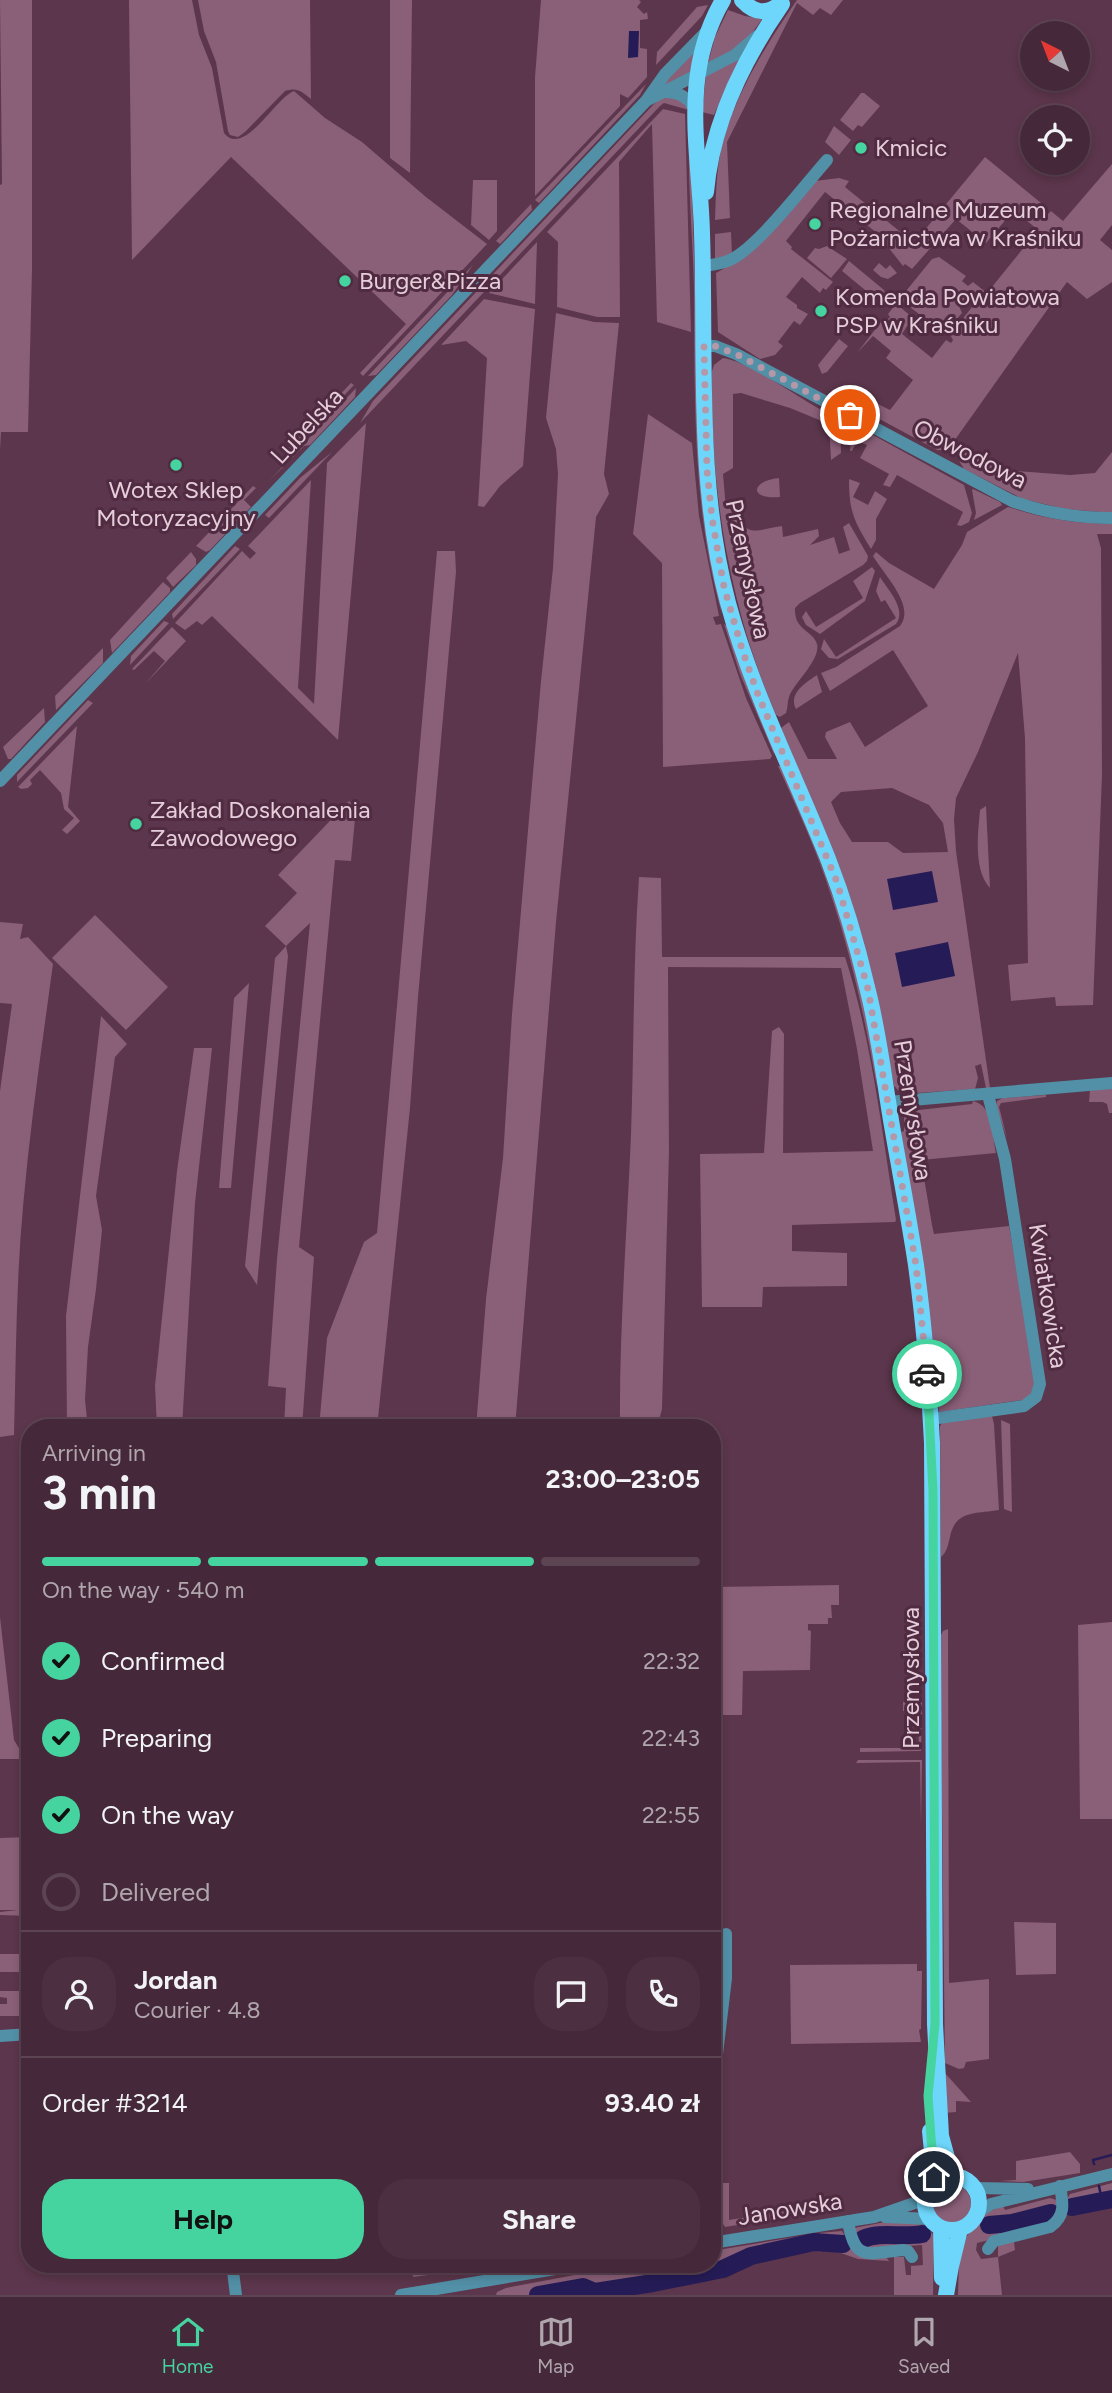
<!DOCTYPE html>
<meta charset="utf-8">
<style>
:root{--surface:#452839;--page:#4c3041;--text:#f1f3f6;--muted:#b0a6ae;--line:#5d4453;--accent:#45d49f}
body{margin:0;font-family:Figtree,sans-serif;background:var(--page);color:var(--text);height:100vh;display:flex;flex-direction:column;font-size:26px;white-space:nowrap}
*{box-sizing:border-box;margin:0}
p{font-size:23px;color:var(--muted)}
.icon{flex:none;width:38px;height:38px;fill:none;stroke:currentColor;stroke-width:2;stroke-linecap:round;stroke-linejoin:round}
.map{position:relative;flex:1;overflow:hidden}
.details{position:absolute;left:21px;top:1419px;width:700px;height:854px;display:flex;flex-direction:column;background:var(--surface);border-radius:28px;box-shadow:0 4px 10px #0003,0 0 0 2px var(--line)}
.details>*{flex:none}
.needle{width:46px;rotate:318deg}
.controls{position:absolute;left:1020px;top:21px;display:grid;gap:14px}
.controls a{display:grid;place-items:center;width:70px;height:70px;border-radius:50%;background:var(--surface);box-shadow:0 4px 10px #0003,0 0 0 2px var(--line);font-size:35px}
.pin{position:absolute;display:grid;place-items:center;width:60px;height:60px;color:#fff;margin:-30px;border:4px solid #fff;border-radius:50%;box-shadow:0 2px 7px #0007}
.courier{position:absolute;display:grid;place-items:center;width:70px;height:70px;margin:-35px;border:5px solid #45d49f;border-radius:50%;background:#fff;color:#222;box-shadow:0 2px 9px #0007}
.headline em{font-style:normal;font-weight:700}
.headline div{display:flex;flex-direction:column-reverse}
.headline{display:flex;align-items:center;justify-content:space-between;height:119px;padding:0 21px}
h1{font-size:46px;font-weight:700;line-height:52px}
.bar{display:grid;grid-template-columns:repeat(4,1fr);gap:10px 7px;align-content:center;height:84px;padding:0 21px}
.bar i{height:9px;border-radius:5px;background:var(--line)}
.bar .active{background:var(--accent)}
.bar p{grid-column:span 4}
.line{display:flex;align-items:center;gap:18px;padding:0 21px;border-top:2px solid var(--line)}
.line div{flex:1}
.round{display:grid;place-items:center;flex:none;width:74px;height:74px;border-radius:28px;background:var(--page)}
ol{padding:0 21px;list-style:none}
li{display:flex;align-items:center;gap:21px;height:77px}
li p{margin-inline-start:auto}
li .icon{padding:7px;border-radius:50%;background:var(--accent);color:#111;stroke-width:4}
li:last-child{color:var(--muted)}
li i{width:38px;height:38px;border:4px solid var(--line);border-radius:50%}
.action{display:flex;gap:14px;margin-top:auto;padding:14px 21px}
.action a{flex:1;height:80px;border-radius:28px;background:var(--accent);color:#111;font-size:28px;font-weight:700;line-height:80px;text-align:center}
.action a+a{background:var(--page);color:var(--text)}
.dock{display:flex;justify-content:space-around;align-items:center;height:98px;border-top:2px solid var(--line);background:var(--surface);font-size:19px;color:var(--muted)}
.dock a{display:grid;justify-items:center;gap:4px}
.dock .active{color:var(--accent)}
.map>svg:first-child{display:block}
</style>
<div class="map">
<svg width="1112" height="2295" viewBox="0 0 1112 2295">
<rect width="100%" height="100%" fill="#5c364c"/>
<path fill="#8a5f78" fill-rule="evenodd" d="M0 0H32V270L28 432H1L0 450V185L2 184Z
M129 0H192L199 35 212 68 224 133C244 158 275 98 294 91L325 118 362 142 426 197 487 244 363 376 360 373 406 324 231 157 132 260Z
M198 0H310L311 99C301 91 297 87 285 91L245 132 238 137 230 135 228 131 216 62 204 31Z
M390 0H412L410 173 390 158Z
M541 0H639L641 2 637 7 644 14 647 12 648 19 640 20V48L647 49V77L628 98 620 94V106L535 196V77Z
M797 0H843L831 15 820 8 813 15 797 3 727 142 730 218 715 220C716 197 716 173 721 150 733 97 767 43 797 0Z
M708 5 702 16 656 65 657 52 697 7Z
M728 10 745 16 762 19C745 45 736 49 708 63L715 37Z
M699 43 694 71 659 89Z
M740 57 714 115 702 112 706 75Z
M646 84 640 95 539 203 535 200Z
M861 93H864L880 106 862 127 858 125 853 131 840 120Z
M669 96 683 102 689 110 664 103 660 106 360 423 373 401 653 105 660 99Z
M663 109 685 114 691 332 657 322 652 124 619 162 620 317H597L557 307 558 242 547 232Z
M690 116 701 491 722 614C692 509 695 400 694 292 693 233 686 174 690 116Z
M834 126 851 140 839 155 825 142Z
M985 157 1046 207 1043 212 1047 215 1051 211 1063 221 1112 164V225L1100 240 1112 250V282L1087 299 1067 282 952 444 954 445C948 451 945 451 937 450L872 415 878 404 890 410 913 380 886 358 891 351 873 336 857 353 884 318 887 320 890 317 888 314 895 305 899 306 920 324 915 332 907 326 902 334 932 358 946 340 951 343 953 340 950 335 972 307 970 303 962 302 959 306 962 313 948 329 941 331 902 301V296L932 259 939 257 966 276 962 281 968 286 973 282 987 293 1038 230 1014 210 986 243 956 219 912 269 905 264 903 266 877 233 825 192 786 241 792 247 791 249 833 282 826 290 823 288 820 293 802 277 786 297 797 305V308L808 314 800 325 794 321 778 342 783 346 775 355 760 359 718 332 716 273 732 264 815 181 839 178 849 181 845 187 914 243Z
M473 180H497V231L489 240 471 225Z
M531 204 532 210 504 240 500 244 496 241Z
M731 232 732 255 720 258H715V234Z
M537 242 535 304 489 293Z
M827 246 847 259 831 278 807 258 815 248 819 249Z
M849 261 884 290 886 297 882 304 842 271Z
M879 263 886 269 890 265 897 273 888 279 881 277 873 270Z
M473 265 452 295 376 375 368 376Z
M484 299 535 309 523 466 500 486 484 507 478 506 487 358 466 341 441 345Z
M556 313 594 322 619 323 604 474 609 494 596 517 556 922 515 1428H476L486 1299 503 1158 512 1014 541 681 553 568 558 474 556 449 546 418Z
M839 339 848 346 827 372 822 374 818 365Z
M723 358C752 362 801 401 831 415L840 425 841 453 831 460 829 424 790 408 741 393 733 394V468L723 474 726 509H732C750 538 750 531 782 526L783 537 818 529 819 536 810 545 834 537 839 554 850 550 843 527 849 523 868 556 867 561 863 565 800 603 795 608C794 631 813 630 817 644 821 660 793 684 789 697 787 703 788 708 786 713L780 717 776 715C729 606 710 490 712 371L714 365Z
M351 383 354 385 288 454 286 451Z
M356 388 355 397 310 445 304 446 269 481Z
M846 391 861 401 859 407 853 409 840 401V393Z
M648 414 692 443 699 516 719 616 713 617 716 625 721 624 746 698 772 756 770 759 663 767 662 563 633 534Z
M366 423 338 740 212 616 202 625 197 621 185 630 175 623 242 551 250 559 256 553 248 546 311 480 298 688 314 704 327 463Z
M862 429 964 485 972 513 969 522 961 526 957 525 963 512 897 475 890 487 883 485 889 474 860 458 867 445 857 441 852 451H850L851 435 853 431Z
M960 449 1002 470 1070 475 1095 473 1112 452V513L1065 509 1023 499 964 469 958 459Z
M332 452 269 518 265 515 300 478Z
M779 478 780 497C749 500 750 481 779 478Z
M849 479 860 483 853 497 868 505 875 491 887 499 876 519V540L871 549C854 521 849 512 849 479Z
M253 486 256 488 244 500 251 507 210 550 206 552 196 546Z
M973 489 1000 502 1002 505 974 520 976 513 972 490Z
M1008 507C1046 519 1073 523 1112 524V534H1097L1101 548 1102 775 1093 1005 1056 1006 1055 997 1011 1001 1008 965 1028 963 1025 738 1018 653 978 752 956 798 954 819 956 851 990 1088H986L981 1064 975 1066 978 1078 975 1089 902 1094 894 1086 876 992 781 728 789 722 808 759H837L825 737 826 732 850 722 865 747 928 706 893 650 830 691 821 673 836 667 900 626C916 606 884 575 873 556L876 552 889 563 934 589 962 545 967 532ZM892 788 929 805 943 823 948 852 903 853 888 842H852L840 823 831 802 841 792Z
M235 546 240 549 173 619 172 614Z
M437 551H455L456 572 418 997 410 1108 377 1428H319L327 1338 364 1242 377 1233Z
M191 552 196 559V565L173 587 166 578Z
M872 567 875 571 865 601 820 634 806 625 802 617 806 611 816 627 863 598 853 581Z
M880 577C888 590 907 609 896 624L838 659 829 658 821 649 824 639 836 657 896 618 885 600 881 602 876 591Z
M163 582 170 588V592L112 653 110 640Z
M164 621 169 623 130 665 131 656Z
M724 624 727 626 751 697 775 751 774 754 740 674Z
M172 627 186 641 145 684 165 661 154 651 134 670 132 669Z
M103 648V663L56 710 55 696Z
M817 675 822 692 796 709C788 694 805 683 817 675Z
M88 700 93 703 17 782V775Z
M44 708 45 722 11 759H8L3 747Z
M77 726 68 807 80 821 67 834 62 830 74 818 64 809 61 793 40 770 30 780 32 784 28 788 21 789 18 787Z
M778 766H781C823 866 871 980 877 1088 866 1023 852 958 831 895 817 851 797 808 778 766Z
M349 801 356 808 351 861 335 860 299 1247 314 1257 302 1428H284L286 1388 268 1386 277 1259 310 923 286 946 288 956 257 1285 245 1266 275 958 286 946 265 926 297 893 278 875Z
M986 806 990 888C973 870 978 833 980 810Z
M639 877 661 878 662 957H845C872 1040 882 1133 896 1220L895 1222 792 1225V1251L847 1253V1286L763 1287 762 1307H702L700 1154 764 1153 772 1031 779 1027 784 1034 783 1153 873 1151 857 1049 841 968 668 967 669 1152 662 1409 657 1428H620C619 1331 627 1232 631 1134 634 1048 633 963 639 877Z
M95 915 168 987 126 1030 52 958Z
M0 922 23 924 20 939 28 937 53 964C42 1045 30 1126 23 1207 16 1283 16 1359 14 1435L0 1437V1091L12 1004 0 1003Z
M249 983 231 1188H219L234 998Z
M101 1016 127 1044 115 1057 96 1196 102 1230 96 1289 88 1347 85 1400 88 1428H67L66 1316Z
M194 1048H212L195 1203 182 1428H157L155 1386 177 1171Z
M1112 1088V1113H1109L1107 1104 1103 1102H1089L1090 1090Z
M1046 1095V1097L1001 1103 999 1107 1007 1138 996 1106 997 1101 1003 1098Z
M973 1101C994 1106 992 1135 996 1153L921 1160 932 1225 934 1234 1009 1226 1037 1379 1029 1399 939 1412 927 1295 901 1132 904 1131V1117L910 1111 972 1104Z
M992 1416 994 1424 999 1510C976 1514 955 1510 950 1537 948 1545 947 1552 941 1557L940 1426 942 1423Z
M1001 1420 1010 1424 1012 1512 1004 1509Z
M839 1585V1605H831L832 1618H828V1624H808V1630L811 1631 810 1670 743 1671 742 1715H712V1587Z
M0 1617 14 1740 20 1750H30V1759H0Z
M1112 1622V1819H1080L1078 1625Z
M948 1629 949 1983 989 1979V2059L966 2062 964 2068 959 2069 945 2063 940 1637 943 1631Z
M903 1702H922L921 1751 860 1752V1748H919L918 1711H903Z
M858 1760H922L921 1826 920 1762 856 1763Z
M30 1837V1916L0 1915V1912L18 1910H0V1838Z
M1014 1922 1056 1923V1974L1016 1975Z
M0 1954H30L29 1972H0Z
M917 1964V1971H922L921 2029 919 2030 921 2042 791 2044 790 1965Z
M0 1991H30V2016H0V2004H7V1998L0 1997Z
M944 2072 971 2102 956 2101V2112L944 2113Z
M1070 2152 1080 2164V2173L1023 2182 1000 2181 1016 2180V2161Z
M723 2183H729V2220L786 2211 787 2217 725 2227 723 2224Z
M1112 2183V2196L1067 2206V2199L1070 2194Z
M931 2204a20 20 0 1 1 40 0a20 20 0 1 1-40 0Z
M1050 2198 1057 2200 1059 2212 1041 2227 977 2243 976 2250 981 2259 998 2257V2246L1010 2240 1014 2242 1015 2250 998 2257 1002 2295H958L959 2261 963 2241 985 2213 1003 2206 1005 2210Z
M885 2222C904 2222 923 2218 934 2236L933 2295H894V2257H904L906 2275H911V2266L923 2265 922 2245 862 2249 854 2228Z
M842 2231 849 2243 886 2257 889 2261 858 2259 821 2246 820 2254 819 2233Z
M812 2234 814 2241 750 2256 723 2267 652 2282 595 2291 583 2286 532 2295H496L497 2292 506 2288 628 2265 712 2264V2251Z
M412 2265H428L430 2274 461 2269V2271L413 2277Z"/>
<path fill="#251c57" d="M629 31H639L638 57 628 58Z
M932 871 938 902 893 910 887 879Z
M948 942 955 976 902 987 895 953Z"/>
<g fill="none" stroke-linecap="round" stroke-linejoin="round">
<path stroke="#251c57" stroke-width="2.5" d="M1094 2164 1093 2160 1112 2155
M1099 2186 1102 2201"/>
<path stroke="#251c57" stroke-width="18" d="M1072 2207 1112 2199
M989 2225 1012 2223 1051 2213
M863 2239C881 2231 902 2238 922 2234
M538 2295 583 2287 595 2292 653 2283 723 2269 751 2256 814 2242 843 2244"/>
<path stroke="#5290a7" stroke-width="12" d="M665 92C678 92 686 96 694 107
M646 101 735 55 757 36
M703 266C712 265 721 264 730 260 758 247 804 186 827 160
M704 346H715L736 354 1012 501C1045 513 1077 518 1112 518
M0 781 646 101 665 74 709 29
M888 1102 1112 1083
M931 1419 1024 1406 1036 1397 1040 1384 1005 1159 988 1095
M0 2036 30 2034
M974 2188 1028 2189
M977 2213 991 2204 1112 2174
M885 2217 930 2219
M848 2221C855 2263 867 2253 904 2250L908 2251 912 2257
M717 2242V2054L726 1978V1934
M712 2243 874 2217 926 2199
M988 2249 994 2241 1050 2227C1066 2216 1063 2203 1060 2186
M232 2264 236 2295
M401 2295 585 2264"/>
<path stroke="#6ed6fb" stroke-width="16" d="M723 0C679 76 700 151 702 233 706 356 696 482 728 603 752 692 794 773 828 859 844 900 857 944 867 987 879 1033 884 1079 892 1126 900 1172 909 1219 916 1265 924 1324 929 1384 932 1443L935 2024 941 2136 949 2165 958 2177
M742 0C754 13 765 15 779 5
M706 192C712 123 743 60 782 4
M930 2131 935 2183
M925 2203a27 27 0 1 1 54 0a27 27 0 1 1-54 0Z
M941 2228 942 2278
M946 2295 951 2266 960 2229"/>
</g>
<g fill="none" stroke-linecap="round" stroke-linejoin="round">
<path stroke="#b598a8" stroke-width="7" stroke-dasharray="0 12.6" d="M850 415 736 354 715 346H704L707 470 712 518 724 587 742 649 757 692 837 882 868 989 916 1265 927 1374"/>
<path stroke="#45d49f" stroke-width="9" d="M927 1374 933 1491 935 2024 928 2096 934 2177"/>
</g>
<g fill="#45d49f" stroke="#502b41" stroke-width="2.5">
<circle cx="861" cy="148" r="7"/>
<circle cx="815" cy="224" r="7"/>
<circle cx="345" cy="281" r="7"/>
<circle cx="821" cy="311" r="7"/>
<circle cx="176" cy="465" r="7"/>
<circle cx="136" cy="824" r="7"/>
</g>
<g text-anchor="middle" stroke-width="6" stroke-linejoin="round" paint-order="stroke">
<g font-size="24" fill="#e5cdda" stroke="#502b41" text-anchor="start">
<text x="875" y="156">Kmicic</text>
<text x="829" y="218">Regionalne Muzeum<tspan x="829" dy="28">Pożarnictwa w Kraśniku</tspan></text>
<text x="359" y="289">Burger&amp;Pizza</text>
<text x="835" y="305">Komenda Powiatowa<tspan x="835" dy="28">PSP w Kraśniku</tspan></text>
<text x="176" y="498" text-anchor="middle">Wotex Sklep<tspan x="176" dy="28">Motoryzacyjny</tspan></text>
<text x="150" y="818">Zakład Doskonalenia<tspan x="150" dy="28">Zawodowego</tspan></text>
</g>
<g font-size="24" fill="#e5cdda" stroke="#502b41">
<text transform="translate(307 426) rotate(-47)" y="8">Lubelska</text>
<text transform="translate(970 454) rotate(27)" y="8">Obwodowa</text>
<text transform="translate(748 569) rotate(78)" y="8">Przemysłowa</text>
<text transform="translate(913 1110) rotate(81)" y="8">Przemysłowa</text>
<text transform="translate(1048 1296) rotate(81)" y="8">Kwiatkowicka</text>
<text transform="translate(911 1678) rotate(-90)" y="8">Przemysłowa</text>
<text transform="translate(790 2209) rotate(-9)" y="8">Janowska</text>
</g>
</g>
</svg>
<div class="controls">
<a><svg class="needle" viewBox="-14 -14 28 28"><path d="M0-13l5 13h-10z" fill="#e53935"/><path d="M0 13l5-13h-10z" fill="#b0a6ae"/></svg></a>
<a><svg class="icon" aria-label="locate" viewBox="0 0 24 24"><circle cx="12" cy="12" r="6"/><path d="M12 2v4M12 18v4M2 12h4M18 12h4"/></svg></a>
</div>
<div class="pin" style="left:850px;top:415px;background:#ea580c"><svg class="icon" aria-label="bag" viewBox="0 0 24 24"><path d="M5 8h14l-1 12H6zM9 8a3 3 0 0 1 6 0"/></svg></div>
<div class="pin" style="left:934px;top:2177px;background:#1f2937"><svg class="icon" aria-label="home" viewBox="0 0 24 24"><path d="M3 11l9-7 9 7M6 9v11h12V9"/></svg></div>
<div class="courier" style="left:927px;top:1374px"><svg class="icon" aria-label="car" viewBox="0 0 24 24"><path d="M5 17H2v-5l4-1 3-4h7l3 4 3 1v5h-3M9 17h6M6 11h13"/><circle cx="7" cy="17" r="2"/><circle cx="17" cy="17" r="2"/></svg></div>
<section class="details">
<div class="headline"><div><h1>3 min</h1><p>Arriving in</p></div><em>23:00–23:05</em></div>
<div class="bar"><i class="active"></i><i class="active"></i><i class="active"></i><i></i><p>On the way · 540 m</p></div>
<ol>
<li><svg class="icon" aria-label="check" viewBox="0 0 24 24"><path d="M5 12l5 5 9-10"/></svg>Confirmed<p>22:32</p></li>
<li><svg class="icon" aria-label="check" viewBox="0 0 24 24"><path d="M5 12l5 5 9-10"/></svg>Preparing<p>22:43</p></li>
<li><svg class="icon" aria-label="check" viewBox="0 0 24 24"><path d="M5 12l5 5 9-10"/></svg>On the way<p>22:55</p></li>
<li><i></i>Delivered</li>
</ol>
<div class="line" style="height:126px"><a class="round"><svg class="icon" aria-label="person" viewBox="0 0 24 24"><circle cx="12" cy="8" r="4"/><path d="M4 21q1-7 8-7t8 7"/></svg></a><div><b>Jordan</b><p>Courier · 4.8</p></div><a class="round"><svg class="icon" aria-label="chat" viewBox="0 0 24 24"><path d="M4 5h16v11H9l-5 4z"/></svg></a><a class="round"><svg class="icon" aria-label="phone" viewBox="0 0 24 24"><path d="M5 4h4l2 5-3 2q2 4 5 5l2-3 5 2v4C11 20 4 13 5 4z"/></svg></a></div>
<div class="line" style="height:91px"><div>Order #3214</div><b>93.40 zł</b></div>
<div class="action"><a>Help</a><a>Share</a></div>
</section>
</div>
<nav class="dock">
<a class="active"><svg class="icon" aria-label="home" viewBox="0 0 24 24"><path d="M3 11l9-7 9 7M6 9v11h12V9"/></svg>Home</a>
<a><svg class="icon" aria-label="map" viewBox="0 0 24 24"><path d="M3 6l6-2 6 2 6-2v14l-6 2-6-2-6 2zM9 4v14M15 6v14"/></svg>Map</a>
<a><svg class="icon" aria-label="saved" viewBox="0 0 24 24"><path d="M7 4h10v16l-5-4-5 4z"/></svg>Saved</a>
</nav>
